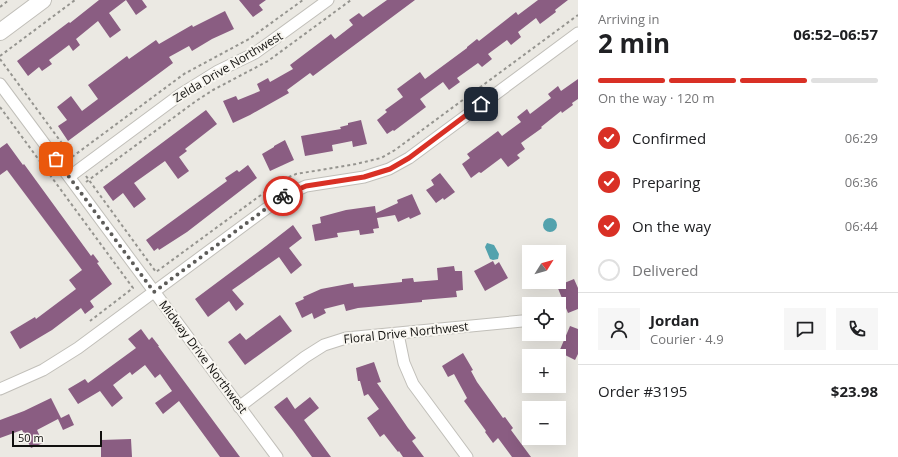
<!DOCTYPE html>
<meta charset="utf-8">
<style>
:root{--surface:#fff;--page:#f6f6f6;--text:#202124;--muted:#757577;--line:#e0e0e0;--accent:#d93025}
body{margin:0;font-family:"Open Sans",sans-serif;background:var(--page);color:var(--text);height:100vh;display:flex;flex-direction:column;font-size:15px;white-space:nowrap}
*{box-sizing:border-box;margin:0}
p{font-size:13px;color:var(--muted)}
.icon{flex:none;width:22px;height:22px;fill:none;stroke:currentColor;stroke-width:2;stroke-linecap:round;stroke-linejoin:round}
.map{position:relative;flex:1;overflow:hidden}
.sheet{display:flex;flex-direction:column;background:var(--surface);width:320px}
.sheet>*{flex:none}
.needle{width:26px;rotate:53deg}
.buttons{position:absolute;left:522px;top:245px;display:grid;gap:8px}
.buttons a{display:grid;place-items:center;width:44px;height:44px;border-radius:0px;background:var(--surface);box-shadow:0 4px 16px #0002;font-size:20px}
.scale{position:absolute;left:12px;bottom:10px;width:90px;box-sizing:border-box;padding-left:4px;border:2px solid #11100e;border-top:0;font-size:11px;line-height:14px;white-space:nowrap;color:#11100e;-webkit-text-stroke:3px #f8f6f0;paint-order:stroke}
.pin{position:absolute;display:grid;place-items:center;width:34px;height:34px;color:#fff;margin:-17px;border-radius:8px;box-shadow:0 2px 6px #0006}
.courier{position:absolute;display:grid;place-items:center;width:40px;height:40px;margin:-20px;border:3px solid #d93025;border-radius:50%;background:#fff;color:#222;box-shadow:0 1px 5px #0007}
.head em{font-style:normal;font-weight:700}
.head div{display:flex;flex-direction:column-reverse}
.head{display:flex;align-items:center;justify-content:space-between;height:68px;padding:0 20px}
h1{font-size:26px;font-weight:700;line-height:30px}
.bar{display:grid;grid-template-columns:repeat(4,1fr);gap:6px 4px;align-content:center;height:48px;padding:0 20px}
.bar i{height:5px;border-radius:3px;background:var(--line)}
.bar .selected{background:var(--accent)}
.bar p{grid-column:span 4}
.line{display:flex;align-items:center;gap:10px;padding:0 20px;border-top:1px solid var(--line)}
.line div{flex:1}
.round{display:grid;place-items:center;flex:none;width:42px;height:42px;border-radius:0px;background:var(--page)}
ol{padding:0 20px;list-style:none}
li{display:flex;align-items:center;gap:12px;height:44px}
li p{margin-inline-start:auto}
li .icon{padding:4px;border-radius:50%;background:var(--accent);color:#fff;stroke-width:4}
li:last-child{color:var(--muted)}
li i{width:22px;height:22px;border:2px solid var(--line);border-radius:50%}
main{display:flex;flex:1;min-height:0}
.map>svg:first-child{display:block}
</style>
<main>
<div class="map">
<svg width="578" height="457" viewBox="0 0 578 457">
<rect width="100%" height="100%" fill="#ebe9e3"/>
<path fill="#53a2ad" d="M543 225a7 7 0 1 1 14 0a7 7 0 1 1-14 0Z
M487 243 494 245 499 254 498 259 493 260 490 259 485 247Z"/>
<path fill="#8a5d82" d="M99 0H142L147 7 136 15 126 0 109 13 121 30 110 38 98 21 76 39 80 45 73 51 69 45 49 60 52 64 42 71 39 67 28 76 17 61 69 22 70 23Z
M239 0H266L259 5 263 10 253 17Z
M387 0H415L313 76 310 73 287 90 289 93 250 115 233 123 223 101 236 96 238 100 260 91 257 84 268 78 270 82 293 69 290 65 331 34 335 39 353 25 349 20 359 13 363 17Z
M538 0H568L555 10 556 12 540 24 536 18 518 32 521 37 511 45 507 40 488 54 492 59 482 67 478 63 457 78 460 82 449 90 443 82 420 99 426 107 394 131 393 130 387 134 377 120 387 112 385 110 403 97 397 89 420 72 425 79 467 48V47L477 39 479 41 516 12 518 15Z
M225 11 234 29 212 39 192 51 189 46 169 57 173 63 68 141 58 126 67 120 57 107 71 96 82 111 98 99 88 85 127 56 129 59 156 40 159 44 192 25 193 27Z
M578 79V99L572 103 573 105 562 113 561 111 541 127 542 128 521 143 525 149 517 155 520 158 508 167 501 158 481 173 479 172 471 178 462 164 470 158 467 154 498 131 502 136 521 122 517 117 527 109 530 114 551 98 548 94 558 86 561 91Z
M206 110 217 124 185 149 187 151 179 157 189 171 178 179 165 161 134 183 146 199 134 208 123 193 113 201 103 187Z
M361 120 367 144 353 147 352 141 332 145 333 151 305 156 301 136 341 129 340 127 348 125V123Z
M285 140 294 160 270 171 262 154 274 147V146Z
M7 143 23 165 24 164 91 256 93 254 99 262 97 263 112 284 90 301 94 307 85 314 81 308 52 330 20 349 10 332 35 317 36 319 76 289 69 280 82 270 7 170 0 175V148Z
M248 165 257 178 187 232 159 250 158 248 154 251 146 240 227 181 225 178 237 170 239 172Z
M440 173 455 192 444 200 443 198 436 203 426 190 434 185 431 180Z
M412 194 421 214 410 219 409 217 398 222 395 215 377 218 379 228 373 229 374 233 360 235 359 230 337 233 338 237 315 241 312 225 321 223 320 217 346 210 375 206 376 213 398 203 397 200Z
M293 225 302 238 289 248 302 265 291 274 279 257 232 290 244 304 236 311 229 301 208 317 195 299 266 246Z
M493 261 495 265 499 262 508 278 485 291 474 271Z
M454 266 455 271H462L463 290 456 291 457 297 422 300V302L358 308 346 311 344 304 324 309 326 313 314 319 312 313 302 318 295 303 304 299 303 297 321 289 353 283 354 287 402 282V279L413 278 414 282 438 280 437 268Z
M574 279 578 288V309L568 313 557 286Z
M280 315 292 331 245 365 228 342 240 333 246 340Z
M570 326 578 329V354L575 360 559 352Z
M141 329 149 340 152 337 159 346H158L240 457H220L179 401 163 414 155 403 172 391 160 374 155 378 145 365 132 375 130 372 113 385 123 398 112 407 100 391 78 404 68 389 85 379 88 383 136 348 128 339Z
M463 353 473 370 471 371 477 382 503 418 505 417 513 428 511 430 531 457H512L498 438 493 443 485 432 486 431 464 401 467 398 454 374 448 377 442 366Z
M374 362 381 382 377 383 408 428 416 438 412 441 424 457H403L399 451 398 452 384 434 380 437 367 418 379 409 368 394 364 396 360 381H358L356 368Z
M287 397 295 409 310 397 319 408 304 420 331 457H312L293 431 274 407Z
M51 398 61 418 69 414 74 425 63 430 58 419 37 430 43 443 31 448 22 430 0 438V420L24 411Z
M131 439 132 457H101V440Z"/>
<g fill="none" stroke-linecap="round" stroke-linejoin="round">
<defs>
<path id="street" d="M0 84 277 457
M69 177 181 94 218 71 255 53 328 0
M398 334 404 363 413 384 467 457
M0 389 43 370 78 348 282 197 306 186 364 177 389 169 409 158 578 33
M239 407 305 357 324 345 346 338 522 321"/>
<path id="secondary" d="M0 32 43 0"/>
</defs>
<use href="#street" stroke="#c1bfb9" stroke-width="13"/>
<use href="#secondary" stroke="#c1bfb9" stroke-width="18"/>
<path stroke="#95948f" stroke-width="2" stroke-dasharray="3 3" stroke-linecap="butt" d="M0 7 9 0
M0 56 75 0
M0 59 72 157
M0 107 133 288 90 321
M72 157 184 74 249 39 303 0
M86 176 156 272 280 181 296 174 356 164 381 158 395 150 578 15
M86 182 196 101 213 90 268 61 351 0"/>
<use href="#street" stroke="#fff" stroke-width="11"/>
<use href="#secondary" stroke="#fff" stroke-width="16"/>
</g>
<g fill="none" stroke-linecap="round" stroke-linejoin="round">
<path stroke="#5d5c59" stroke-width="4" stroke-dasharray="0 7.2" d="M56 159 154 292 283 196"/>
<path stroke="#d93025" stroke-width="5" d="M283 196 306 186 364 177 390 169 409 158 481 104"/>
</g>
<g text-anchor="middle" stroke-width="4" stroke-linejoin="round" paint-order="stroke">
<g font-size="12" fill="#11100e" stroke="#f8f6f0">
<text transform="translate(228 67) rotate(-31)" y="4">Zelda Drive Northwest</text>
<text transform="translate(406 333) rotate(-6)" y="4">Floral Drive Northwest</text>
<text transform="translate(203 357) rotate(53)" y="4">Midway Drive Northwest</text>
</g>
</g>
</svg>
<div class="buttons">
<a><svg class="needle" viewBox="-14 -14 28 28"><path d="M0-13l5 13h-10z" fill="#e53935"/><path d="M0 13l5-13h-10z" fill="#757577"/></svg></a>
<a><svg class="icon" aria-label="locate" viewBox="0 0 24 24"><circle cx="12" cy="12" r="6"/><path d="M12 2v4M12 18v4M2 12h4M18 12h4"/></svg></a>
<a>+</a>
<a>−</a>
</div>
<div class="scale">50 m</div>
<div class="pin" style="left:56px;top:159px;background:#ea580c"><svg class="icon" aria-label="bag" viewBox="0 0 24 24"><path d="M5 8h14l-1 12H6zM9 8a3 3 0 0 1 6 0"/></svg></div>
<div class="pin" style="left:481px;top:104px;background:#1f2937"><svg class="icon" aria-label="home" viewBox="0 0 24 24"><path d="M3 11l9-7 9 7M6 9v11h12V9"/></svg></div>
<div class="courier" style="left:283px;top:196px"><svg class="icon" aria-label="bike" viewBox="0 0 24 24"><circle cx="6" cy="16" r="4"/><circle cx="18" cy="16" r="4"/><path d="M6 16l4-8h5l3 8M10 8l3 8H6M13 5h3"/></svg></div>
</div>
<section class="sheet">
<div class="head"><div><h1>2 min</h1><p>Arriving in</p></div><em>06:52–06:57</em></div>
<div class="bar"><i class="selected"></i><i class="selected"></i><i class="selected"></i><i></i><p>On the way · 120 m</p></div>
<ol>
<li><svg class="icon" aria-label="check" viewBox="0 0 24 24"><path d="M5 12l5 5 9-10"/></svg>Confirmed<p>06:29</p></li>
<li><svg class="icon" aria-label="check" viewBox="0 0 24 24"><path d="M5 12l5 5 9-10"/></svg>Preparing<p>06:36</p></li>
<li><svg class="icon" aria-label="check" viewBox="0 0 24 24"><path d="M5 12l5 5 9-10"/></svg>On the way<p>06:44</p></li>
<li><i></i>Delivered</li>
</ol>
<div class="line" style="height:72px"><a class="round"><svg class="icon" aria-label="person" viewBox="0 0 24 24"><circle cx="12" cy="8" r="4"/><path d="M4 21q1-7 8-7t8 7"/></svg></a><div><b>Jordan</b><p>Courier · 4.9</p></div><a class="round"><svg class="icon" aria-label="chat" viewBox="0 0 24 24"><path d="M4 5h16v11H9l-5 4z"/></svg></a><a class="round"><svg class="icon" aria-label="phone" viewBox="0 0 24 24"><path d="M5 4h4l2 5-3 2q2 4 5 5l2-3 5 2v4C11 20 4 13 5 4z"/></svg></a></div>
<div class="line" style="height:52px"><div>Order #3195</div><b>$23.98</b></div>
</section>
</main>
